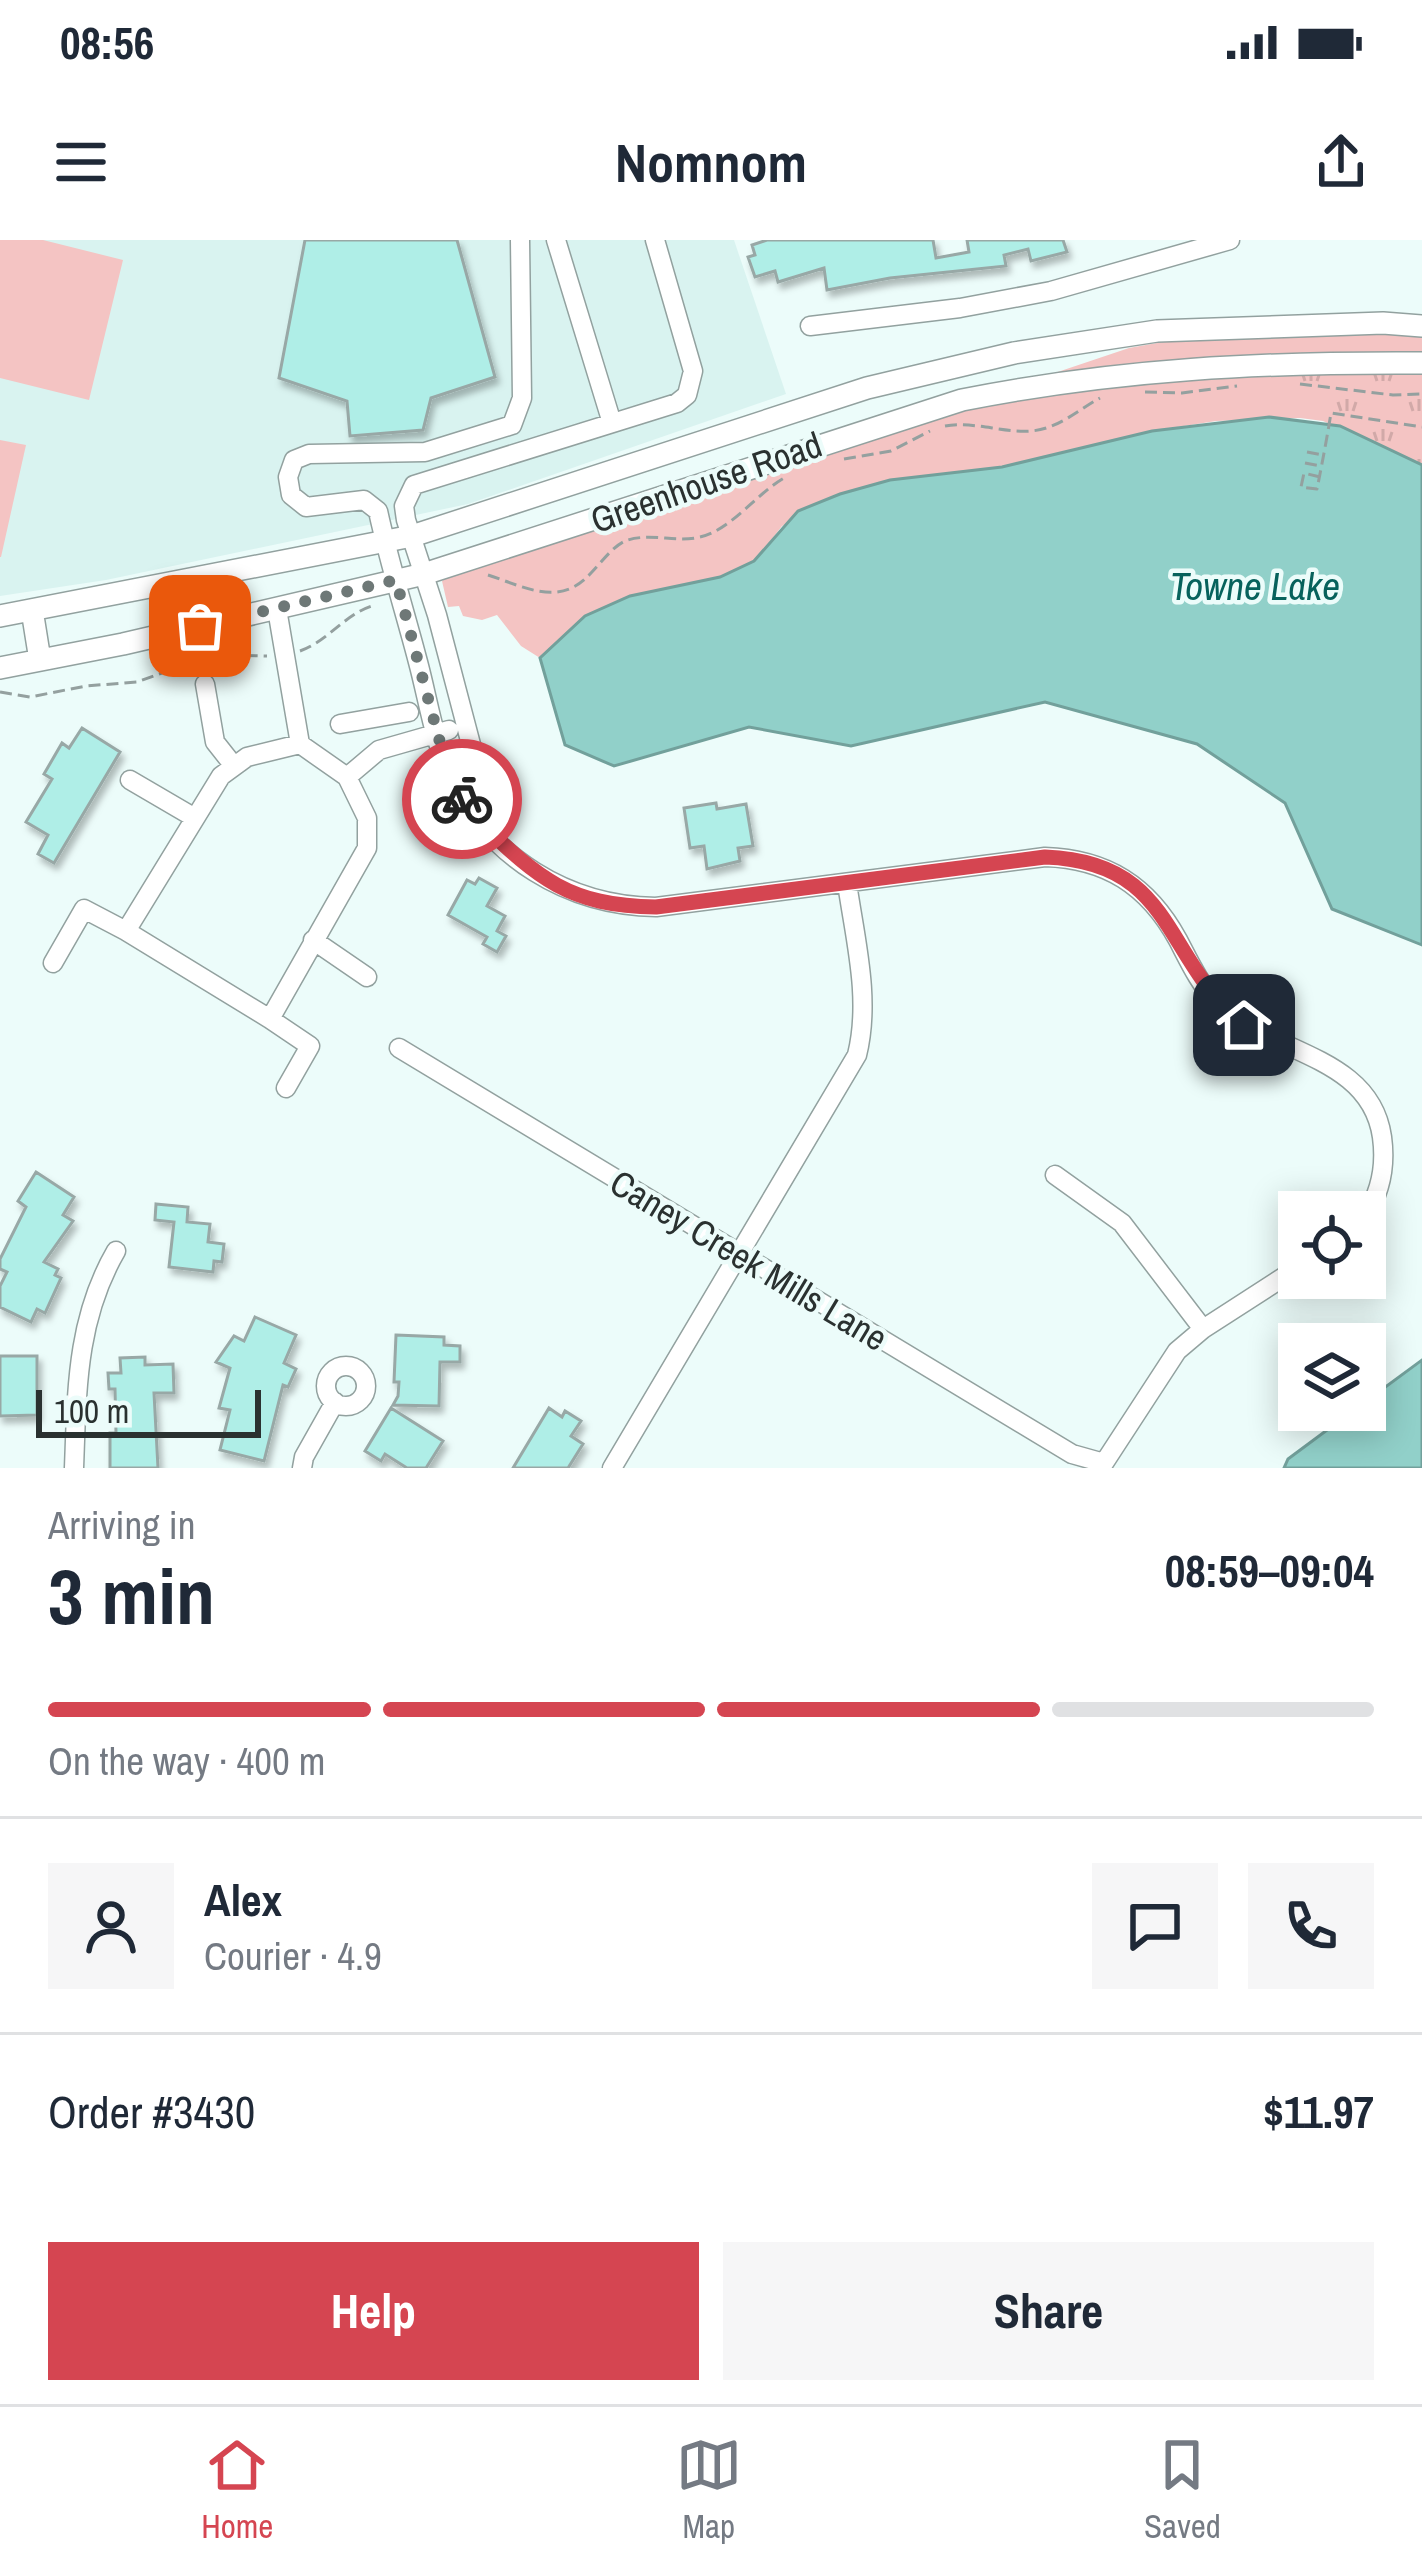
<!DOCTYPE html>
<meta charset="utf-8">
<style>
:root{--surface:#fff;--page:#f6f6f7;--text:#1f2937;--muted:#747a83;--line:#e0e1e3;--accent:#d54551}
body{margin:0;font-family:"Archivo Narrow",sans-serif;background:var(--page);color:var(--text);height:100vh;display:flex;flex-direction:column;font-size:45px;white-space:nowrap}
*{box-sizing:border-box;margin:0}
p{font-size:39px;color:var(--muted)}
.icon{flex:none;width:66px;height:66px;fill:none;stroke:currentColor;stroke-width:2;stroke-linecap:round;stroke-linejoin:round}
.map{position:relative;height:1228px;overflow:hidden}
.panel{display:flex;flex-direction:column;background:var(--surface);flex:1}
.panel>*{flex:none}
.tools{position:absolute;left:1278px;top:951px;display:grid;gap:24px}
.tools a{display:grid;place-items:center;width:108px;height:108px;border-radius:0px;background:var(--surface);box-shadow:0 6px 30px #0003;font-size:60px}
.scale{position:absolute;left:36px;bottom:30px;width:225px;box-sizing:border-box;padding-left:12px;border:6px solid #2a3130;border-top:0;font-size:33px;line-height:42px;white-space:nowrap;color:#2a3130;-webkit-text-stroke:9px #ecfcfa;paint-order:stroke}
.pin{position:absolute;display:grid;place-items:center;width:102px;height:102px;color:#fff;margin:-51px;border-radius:24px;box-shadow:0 6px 18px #0006}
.courier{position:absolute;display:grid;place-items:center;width:120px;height:120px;margin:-60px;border:9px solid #d54551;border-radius:50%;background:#fff;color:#222;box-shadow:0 3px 15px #0007}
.head em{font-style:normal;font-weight:700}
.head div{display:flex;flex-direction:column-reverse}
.head{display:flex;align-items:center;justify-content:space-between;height:204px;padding:0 48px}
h1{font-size:78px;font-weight:700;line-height:90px}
.bar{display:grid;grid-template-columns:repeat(4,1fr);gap:18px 12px;align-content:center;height:144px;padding:0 48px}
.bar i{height:15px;border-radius:9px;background:var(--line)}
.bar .current{background:var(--accent)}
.bar p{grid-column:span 4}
.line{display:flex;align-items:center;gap:30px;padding:0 48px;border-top:3px solid var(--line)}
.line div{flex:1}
.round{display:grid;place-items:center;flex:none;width:126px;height:126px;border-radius:0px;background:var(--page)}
.primary-button{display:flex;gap:24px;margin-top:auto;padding:24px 48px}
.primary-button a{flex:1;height:138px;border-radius:0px;background:var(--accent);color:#fff;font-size:48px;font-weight:700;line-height:138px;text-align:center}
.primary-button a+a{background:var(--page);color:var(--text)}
.status{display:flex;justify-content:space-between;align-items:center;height:84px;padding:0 60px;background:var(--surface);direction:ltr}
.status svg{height:33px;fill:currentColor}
header{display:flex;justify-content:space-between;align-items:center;height:156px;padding:0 48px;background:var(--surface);font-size:54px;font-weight:700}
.tabs{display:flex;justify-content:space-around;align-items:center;height:168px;border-top:3px solid var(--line);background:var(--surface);font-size:33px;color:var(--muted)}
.tabs a{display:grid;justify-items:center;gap:6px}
.tabs .current{color:var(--accent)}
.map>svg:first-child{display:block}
</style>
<div class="status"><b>08:56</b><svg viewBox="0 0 49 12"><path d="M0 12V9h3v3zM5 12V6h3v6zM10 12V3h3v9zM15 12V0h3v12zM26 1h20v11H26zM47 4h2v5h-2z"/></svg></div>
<header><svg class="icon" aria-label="menu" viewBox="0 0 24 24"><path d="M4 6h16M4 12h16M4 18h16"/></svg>Nomnom<svg class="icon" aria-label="share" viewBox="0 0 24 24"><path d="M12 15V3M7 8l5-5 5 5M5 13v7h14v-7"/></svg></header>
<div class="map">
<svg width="1422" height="1228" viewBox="0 0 1422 1228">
<defs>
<pattern id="park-tufts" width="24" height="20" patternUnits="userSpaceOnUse" patternTransform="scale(3)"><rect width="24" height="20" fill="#f4c4c3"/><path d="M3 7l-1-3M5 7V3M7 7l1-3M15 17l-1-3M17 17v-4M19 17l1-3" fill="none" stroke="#d1a9a8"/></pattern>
<filter id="shadow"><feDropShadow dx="3.5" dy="6" stdDeviation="3" flood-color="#0004"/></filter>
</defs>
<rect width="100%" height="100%" fill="#ecfcfa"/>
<path fill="#d9f3f0" d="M0 0H734L786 154 468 264 106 340 0 356Z"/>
<path fill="#f4c4c3" d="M0 0H43L123 20 89 160 0 138Z
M1326 92 1422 94V127L1301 124 1300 178 1216 181 1152 191 1002 227 890 240 782 286 755 321 720 337 630 356 585 376 540 418 521 406 497 375 482 380 463 376 459 366 448 367 442 341 449 336 1129 108 1185 98Z
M0 200 26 205 1 317H0Z"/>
<path fill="url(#park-tufts)" d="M1300 124 1422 127V225L1323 181 1300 178Z"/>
<path fill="#91d0c9" stroke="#72a09b" stroke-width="3" d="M1269 177 1340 186 1422 225V705L1332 669 1285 563 1197 504 1045 462 851 506 749 487 614 526 565 505 540 418 585 376 630 356 720 337 754 321 798 271 840 254 890 240 1002 227 1152 191Z
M1422 1120V1228H1284L1288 1219 1354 1170H1365V1162Z"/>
<path fill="#afeee7" stroke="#98a8a6" stroke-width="3" filter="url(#shadow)" d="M305 0H457L495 137 431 158 423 190 350 196 347 161 279 138Z
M767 0H933L936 18 969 12 967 0H1063L1067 12 1031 21 1028 9 1004 15 1006 26 890 38 827 50 824 28 778 42 775 31 755 37 748 17 755 15 752 5Z
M82 488 120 512 54 623 38 614 48 595 26 582 52 539 44 534 62 503 69 508Z
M716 563 717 569 746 564 753 606 738 608 740 621 707 629 704 606 690 608 684 568Z
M479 638 497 648 487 666 505 676 497 691 506 696 497 712 483 704 487 697 448 675 467 640 475 644Z
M36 932 74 957 63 975 73 981 44 1022 58 1029 55 1035 61 1038 45 1073 37 1069 31 1082 0 1067V1046L7 1032 0 1029V1019L26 967 18 961Z
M156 964 188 967 187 982 210 984 208 1002 224 1004 222 1022 214 1021 213 1032 169 1027 174 982 155 980Z
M255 1077 296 1095 284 1123 296 1129 288 1147 283 1145 264 1221 220 1210 230 1170 219 1168 230 1128 216 1122 234 1096 244 1101Z
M396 1095 444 1097V1105L460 1106V1122H440L439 1166 393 1165 398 1156 399 1142H394Z
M0 1116H37V1175L0 1176Z
M145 1117V1125L173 1124 174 1153H154L158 1228H110V1193H116L115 1149H109L108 1133H121L120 1118Z
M391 1168 443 1201 426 1228H407L385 1214 381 1221 365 1211Z
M549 1168 562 1177 565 1171 581 1181 571 1196 583 1204 568 1228H513Z"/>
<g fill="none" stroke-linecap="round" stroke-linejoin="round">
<defs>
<path id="minor" d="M520 0 522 158 512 185 425 212 309 214 294 220 288 237 291 255 306 267 364 260 378 271C389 322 405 372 418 422 428 459 434 502 451 537 488 617 568 666 656 667L1045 617C1106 619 1148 645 1178 700 1189 721 1200 745 1217 762 1266 814 1370 813 1382 897 1386 926 1381 952 1365 976
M556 0 612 183
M810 86 960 68 1051 51 1230 0
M277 369 300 504 347 537 379 510 449 490
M205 444 215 502 234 526
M340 484 409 472
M300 504 247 517 221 536 126 691 270 779 367 608V578L347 537
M130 540 195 578
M494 592 437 375 406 280 404 266 414 245 677 163 687 155 693 131 655 0
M313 700 367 737
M53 723 84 669 126 691
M270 779 310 806 286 848
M399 808 1072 1214 1104 1223 1177 1111 1203 1089 1299 1027
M1055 935 1122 983 1203 1089
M326 1146a20 20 0 1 1 40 0a20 20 0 1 1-40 0Z
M74 1228C77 1151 76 1080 116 1011
M302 1228 304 1217 335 1162
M612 1228 857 815C871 759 855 699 847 643"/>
<path id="major" d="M32 370 40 420
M0 376 412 296 867 148 1014 113 1157 91 1383 83 1422 86
M0 428 123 404 424 334 962 160C1118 129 1264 122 1422 123"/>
</defs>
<use href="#minor" stroke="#92a19f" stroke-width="21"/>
<use href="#major" stroke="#92a19f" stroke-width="24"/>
<path stroke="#94a09f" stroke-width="3" stroke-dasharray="12 6" stroke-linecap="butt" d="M1300 144 1393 155 1422 154
M1145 152 1182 153 1237 146
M945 186C974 181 1002 193 1031 191 1058 189 1078 170 1100 158
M1307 212 1323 215
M844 219 891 211 930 191
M1305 223 1321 226
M1320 237 1304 233 1301 247 1317 249C1322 224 1327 198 1331 173L1422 187
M488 335C525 347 560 368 591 333 601 323 612 307 625 301 648 292 676 303 700 297 731 290 756 254 784 238
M300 411C328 401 344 375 372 366
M0 452 30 457 86 446 137 442 212 415 267 416"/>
<use href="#minor" stroke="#fff" stroke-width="18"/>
<use href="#major" stroke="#fff" stroke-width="21"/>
</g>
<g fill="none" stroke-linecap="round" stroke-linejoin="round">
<path stroke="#6e7877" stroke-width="12" stroke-dasharray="0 21.6" d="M200 386 396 340 448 532 462 559"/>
<path stroke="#d54551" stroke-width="15" d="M462 559 469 572C533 632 561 666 656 667L1045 617C1176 622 1161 717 1244 785"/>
</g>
<g text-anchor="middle" stroke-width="9" stroke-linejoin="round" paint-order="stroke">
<g font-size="36" fill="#2a3130" stroke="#ecfcfa">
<text transform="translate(706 242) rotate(-19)" y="13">Greenhouse Road</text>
<text transform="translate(749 1020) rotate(31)" y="13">Caney Creek Mills Lane</text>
</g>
<g font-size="39" font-style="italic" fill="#07625c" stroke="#ecfcfa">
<text x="1255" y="360">Towne Lake</text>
</g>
</g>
</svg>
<div class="tools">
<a><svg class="icon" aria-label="locate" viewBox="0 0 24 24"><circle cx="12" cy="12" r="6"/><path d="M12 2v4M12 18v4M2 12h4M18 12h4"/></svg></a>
<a><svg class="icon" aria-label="layers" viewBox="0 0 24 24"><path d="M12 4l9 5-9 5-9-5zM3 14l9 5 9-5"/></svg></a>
</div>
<div class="scale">100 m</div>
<div class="pin" style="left:200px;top:386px;background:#ea580c"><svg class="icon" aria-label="bag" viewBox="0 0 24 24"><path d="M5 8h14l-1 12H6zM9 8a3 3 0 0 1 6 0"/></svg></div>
<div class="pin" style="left:1244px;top:785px;background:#1f2937"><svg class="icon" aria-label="home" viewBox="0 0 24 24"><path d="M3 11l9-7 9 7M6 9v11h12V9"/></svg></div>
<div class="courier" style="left:462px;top:559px"><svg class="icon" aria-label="bike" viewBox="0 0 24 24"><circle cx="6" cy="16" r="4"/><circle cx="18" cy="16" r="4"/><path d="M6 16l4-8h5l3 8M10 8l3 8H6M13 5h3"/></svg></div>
</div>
<section class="panel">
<div class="head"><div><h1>3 min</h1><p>Arriving in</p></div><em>08:59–09:04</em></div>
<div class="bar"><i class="current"></i><i class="current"></i><i class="current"></i><i></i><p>On the way · 400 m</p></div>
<div class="line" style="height:216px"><a class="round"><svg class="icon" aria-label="person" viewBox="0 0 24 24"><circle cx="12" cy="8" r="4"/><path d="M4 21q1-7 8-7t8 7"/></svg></a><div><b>Alex</b><p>Courier · 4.9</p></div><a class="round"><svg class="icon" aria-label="chat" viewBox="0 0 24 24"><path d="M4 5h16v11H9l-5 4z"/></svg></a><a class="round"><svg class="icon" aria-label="phone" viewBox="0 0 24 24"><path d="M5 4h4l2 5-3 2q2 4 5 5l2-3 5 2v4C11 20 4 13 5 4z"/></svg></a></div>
<div class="line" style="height:156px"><div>Order #3430</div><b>$11.97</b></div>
<div class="primary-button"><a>Help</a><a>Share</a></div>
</section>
<nav class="tabs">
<a class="current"><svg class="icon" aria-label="home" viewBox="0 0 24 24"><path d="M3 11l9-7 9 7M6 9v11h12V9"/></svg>Home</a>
<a><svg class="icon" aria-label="map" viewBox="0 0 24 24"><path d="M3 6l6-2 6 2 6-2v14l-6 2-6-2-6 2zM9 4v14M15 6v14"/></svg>Map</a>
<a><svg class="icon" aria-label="saved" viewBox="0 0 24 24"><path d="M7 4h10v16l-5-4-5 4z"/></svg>Saved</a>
</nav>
